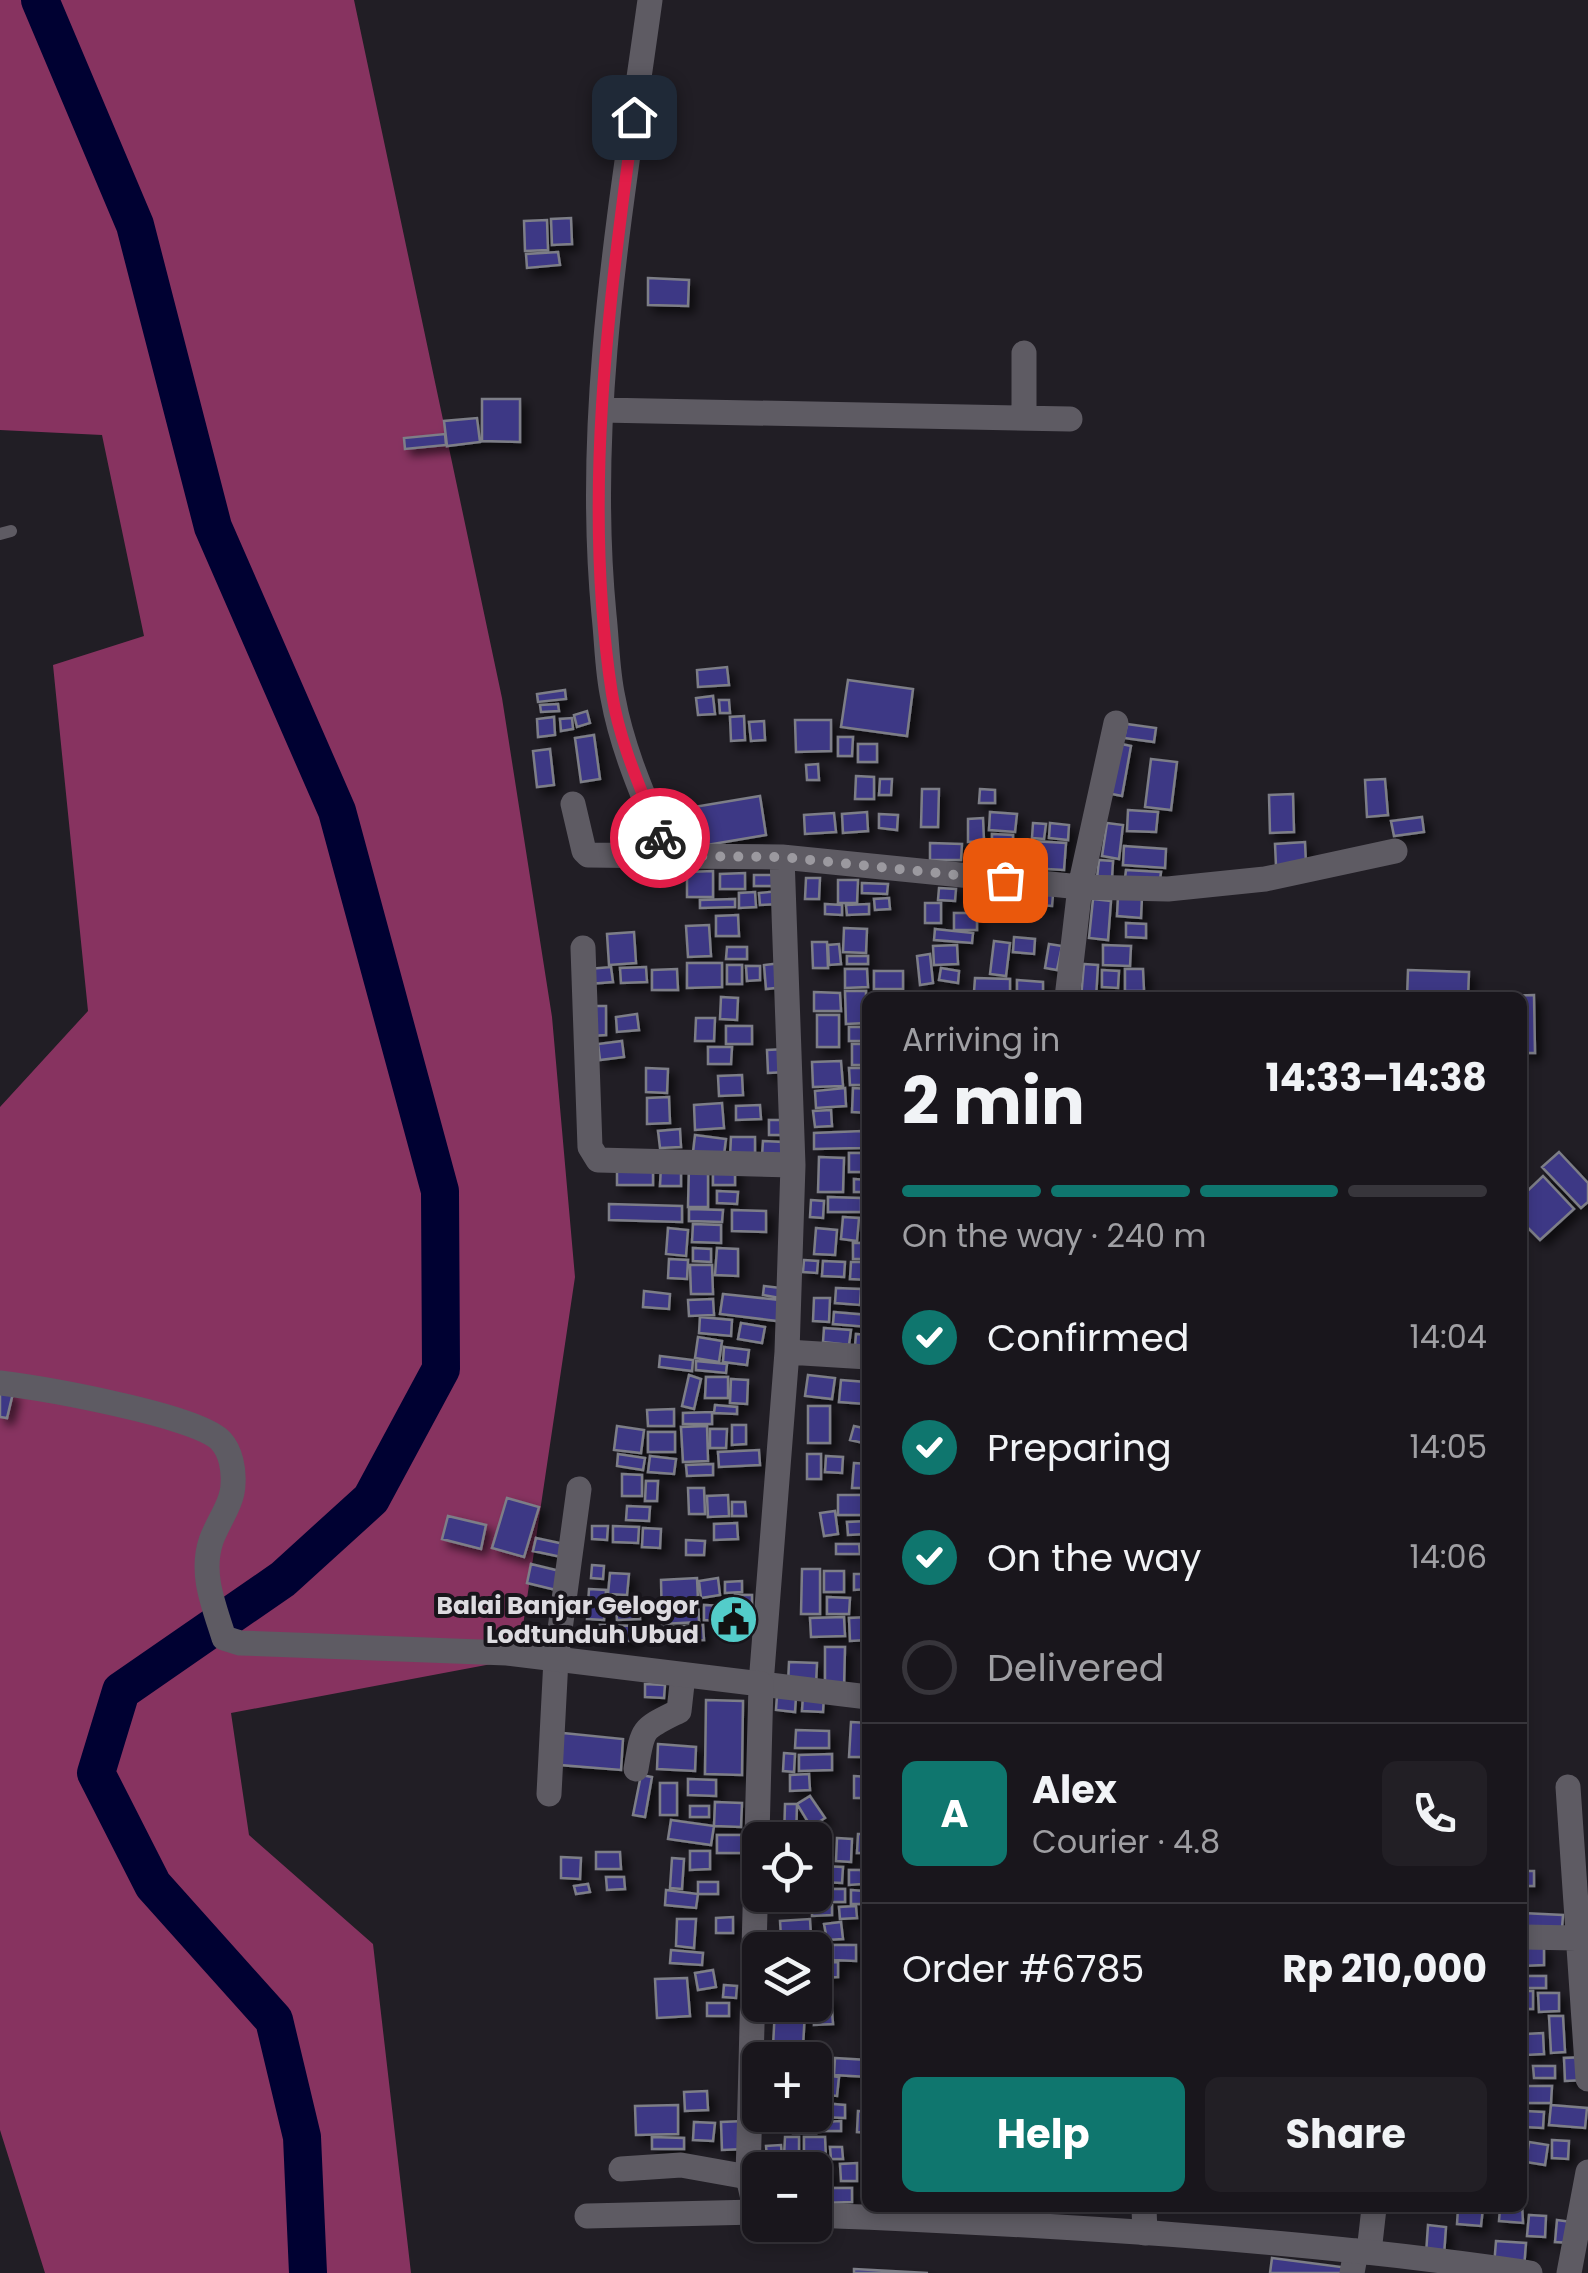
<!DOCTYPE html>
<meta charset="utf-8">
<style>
:root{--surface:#19161c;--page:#221f25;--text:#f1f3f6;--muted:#9f9fa3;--line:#37353b;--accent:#0f766e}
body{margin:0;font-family:Poppins,sans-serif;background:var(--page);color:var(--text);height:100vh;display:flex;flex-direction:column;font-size:38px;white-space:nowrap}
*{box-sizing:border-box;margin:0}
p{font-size:32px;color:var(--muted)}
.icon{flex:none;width:55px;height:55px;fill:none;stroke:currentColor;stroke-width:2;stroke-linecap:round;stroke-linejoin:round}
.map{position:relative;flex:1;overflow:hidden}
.drawer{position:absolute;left:862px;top:992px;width:665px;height:1220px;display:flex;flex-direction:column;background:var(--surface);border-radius:15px;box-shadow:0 5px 15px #0003,0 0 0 2px var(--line)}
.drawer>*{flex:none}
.buttons{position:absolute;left:742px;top:1822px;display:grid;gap:20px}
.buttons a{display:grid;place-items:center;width:90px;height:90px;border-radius:15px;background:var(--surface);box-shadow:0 5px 15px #0003,0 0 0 2px var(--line);font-size:50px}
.pin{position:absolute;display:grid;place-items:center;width:85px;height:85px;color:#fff;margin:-42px;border-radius:20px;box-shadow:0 5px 15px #0006}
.courier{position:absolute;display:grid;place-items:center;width:100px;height:100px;margin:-50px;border:8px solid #e11d48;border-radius:50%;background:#fff;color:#222;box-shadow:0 2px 12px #0007}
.summary em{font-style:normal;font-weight:700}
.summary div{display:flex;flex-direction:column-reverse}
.summary{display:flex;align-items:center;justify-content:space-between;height:170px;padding:0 40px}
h1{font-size:65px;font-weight:700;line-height:75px}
.bar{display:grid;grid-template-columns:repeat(4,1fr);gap:15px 10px;align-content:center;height:120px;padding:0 40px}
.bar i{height:12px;border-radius:8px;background:var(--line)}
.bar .selected{background:var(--accent)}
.bar p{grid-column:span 4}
.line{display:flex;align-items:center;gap:25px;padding:0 40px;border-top:2px solid var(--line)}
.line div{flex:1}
.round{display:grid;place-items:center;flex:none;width:105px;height:105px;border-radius:15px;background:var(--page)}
ol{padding:0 40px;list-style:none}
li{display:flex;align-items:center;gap:30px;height:110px}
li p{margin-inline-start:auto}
li .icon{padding:10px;border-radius:50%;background:var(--accent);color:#fff;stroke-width:4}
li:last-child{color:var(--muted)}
li i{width:55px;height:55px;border:5px solid var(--line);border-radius:50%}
.button{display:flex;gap:20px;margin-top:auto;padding:20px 40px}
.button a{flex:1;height:115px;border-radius:15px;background:var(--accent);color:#fff;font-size:40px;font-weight:700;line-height:115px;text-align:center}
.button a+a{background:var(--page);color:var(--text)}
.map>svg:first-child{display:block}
</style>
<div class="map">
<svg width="1588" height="2273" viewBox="0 0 1588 2273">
<defs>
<filter id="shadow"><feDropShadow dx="6" dy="6" stdDeviation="5" flood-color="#0009"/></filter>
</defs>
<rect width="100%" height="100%" fill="#211e25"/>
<path fill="#873360" d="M0 0H354L502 698 552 1017 575 1277 518 1659 231 1713 249 1835 373 1944 411 2273H45L0 2130V1107L88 1011 53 665 144 636 102 435 0 430Z"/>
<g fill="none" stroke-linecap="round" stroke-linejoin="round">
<path stroke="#000132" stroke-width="38" d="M40 0 135 225 213 527 337 811 440 1191 441 1369 371 1499 283 1579 121 1691 96 1773 153 1885 274 2020 302 2137 308 2273"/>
</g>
<path fill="#3e3885" stroke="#7d7e87" stroke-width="2.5" filter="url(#shadow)" d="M571 218 572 244 552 245 551 219Z
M547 220 548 250 525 251 524 221Z
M558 252 560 265 527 268 526 254Z
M648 278 689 280 688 306 648 305Z
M482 399H520V442L482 441Z
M477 418 480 442 447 446 444 421Z
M445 434 446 445 405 449 404 438Z
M727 667 729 685 698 687 697 670Z
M848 680 913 689 907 736 841 727Z
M565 690 566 699 538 702 537 694Z
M713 696 715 714 698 715 696 698Z
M719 700H729L730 713H720Z
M558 704 559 711 541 712 540 705Z
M587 711 590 723 577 727 574 715Z
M744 716 745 740 731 741 730 717Z
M554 717 555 735 538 737 537 719Z
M572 718 573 729 561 731 560 719Z
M795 720H831V751L796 752Z
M764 721 765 740 751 741 749 722Z
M1127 724 1156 728 1154 742 1124 738Z
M594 735 600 779 581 782 575 738Z
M838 737H853L852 756H838Z
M1117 743 1131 746 1122 796 1107 793Z
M858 744H877V762H858Z
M550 749 554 785 537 787 533 751Z
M1151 759 1177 762 1171 810 1145 807Z
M818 764 819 780H807L806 765Z
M856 776 874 777V799H855Z
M880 779H892L891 795H879Z
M1385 779 1388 815 1367 817 1365 780Z
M922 789H939L938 827H921Z
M980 789 995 790V803H979Z
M1293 794 1294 832 1270 833 1269 795Z
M760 796 766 835 701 846 694 807Z
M1128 810 1158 812 1156 832 1127 831Z
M867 812 868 831 843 833 842 814Z
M990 812 1017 814 1015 832 989 830Z
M834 813 836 832 805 834 804 815Z
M879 814 898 815 897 830 879 828Z
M1422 817 1424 832 1394 836 1391 821Z
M983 818 984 841 968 842V819Z
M1033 823 1046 824 1044 839 1032 838Z
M1050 823 1069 825 1068 840 1049 838Z
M1107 823 1123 825 1119 859 1102 856Z
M992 834 1013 835V848H992Z
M1031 841 1066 843 1064 870 1029 868Z
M1305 842 1306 864 1276 866 1275 844Z
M930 843 962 844 961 860H930Z
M1124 846 1166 849 1165 868 1123 865Z
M979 850H1000V869H979Z
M1099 860 1113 861 1112 879 1097 878Z
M1126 870 1161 872 1160 880 1125 878Z
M713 871V897H687V872Z
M745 873V889H720V874Z
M754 875H774V886H754Z
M806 878H820L819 899H805Z
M838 880H858L857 903H838Z
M862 883 888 884 887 894 862 893Z
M939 888 956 889 955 901 938 900Z
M993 890H1005V911H993Z
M779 891 780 904 760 905 759 893Z
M1012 891 1034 894 1033 903 1011 901Z
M755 892 756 907 739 908V893Z
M1041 895H1053L1052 906 1040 905Z
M1118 896 1142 897 1141 918 1117 916Z
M889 898 890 909 875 910 874 899Z
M735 899V907L700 908V900Z
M1093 899 1111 901 1108 940 1089 938Z
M925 903H941V923H925Z
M825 904 842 905V915L825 914Z
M869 904V914L847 915 846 905Z
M954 913H977V930H954Z
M738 915 739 936H716V916Z
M1126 923 1146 924V938L1126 937Z
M709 925 711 956 688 957 686 926Z
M844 928 867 929 866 953 843 952Z
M935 929 973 933 972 943 934 940Z
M634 932 636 963 609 965 607 934Z
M1014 937 1035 939 1034 954 1013 952Z
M994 941 1010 943 1006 976 990 974Z
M812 942H827L828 968H813Z
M839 944 841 964 829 965 828 945Z
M1049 944 1062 946 1057 970 1045 968Z
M957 945 958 964 934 965 933 946Z
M1103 945 1131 946 1130 966 1103 965Z
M727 947H747V959H726Z
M930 954 933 983 920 985 917 956Z
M847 956H868V964H847Z
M687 963H722V987L687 988Z
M782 963 785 987 766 989 764 965Z
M1084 964 1098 965 1096 998H1081Z
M727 965H742V984H727Z
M746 966H760V980L747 981Z
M611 967 613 982 589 984 588 969Z
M646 967 647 982 621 983 620 968Z
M941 968 959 971 958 983 939 980Z
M677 969 678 990H652V970Z
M845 969H867L868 987 845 988Z
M1125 969H1143L1144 991H1125Z
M1102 970 1119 971 1118 988 1102 987Z
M1408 970 1469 972 1468 998H1407Z
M874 971H903V989H874Z
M975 978 1010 979V993L974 992Z
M1017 980 1043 982V996L1017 995Z
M845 991H866V1023L846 1024Z
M814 992 840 993 841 1011H814Z
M1534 995 1535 1053H1522V998L1502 996Z
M721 997 738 998 737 1020 720 1019Z
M591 1006H606V1035L592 1036Z
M637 1014 639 1030 617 1032 616 1017Z
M817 1015H839V1047H817Z
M696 1018H715L714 1041H695Z
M726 1026H752V1044H726Z
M849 1027H868V1041H849Z
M622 1041 624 1057 600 1060 598 1044Z
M852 1044H868V1065H852Z
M708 1047H732L731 1064H708Z
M786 1049 787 1072 768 1073 767 1050Z
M841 1061 843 1086 813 1087 812 1062Z
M646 1068 668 1069 667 1093 646 1092Z
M849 1068H868V1085H850Z
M742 1075 743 1095 719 1096 718 1076Z
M845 1088 846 1106 816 1108 815 1091Z
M853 1088 868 1089V1113L852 1112Z
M669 1097 670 1123 647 1124V1098Z
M722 1103 724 1128 695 1130 694 1105Z
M760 1105 761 1119 736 1120V1106Z
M831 1110 832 1126 815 1127 813 1111Z
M769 1120H787V1135H769Z
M680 1129 681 1147 660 1148 658 1131Z
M862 1131V1148L814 1149V1133Z
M695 1135 726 1139 724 1155 693 1152Z
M731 1137H755V1158L730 1157Z
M763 1141 784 1142 783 1157 762 1156Z
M1559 1152 1588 1183V1202L1581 1208 1542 1167Z
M849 1153H866V1172H849Z
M819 1157 844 1158 843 1192H818Z
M661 1165H681V1186H660Z
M617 1166H653V1185H617Z
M689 1166 708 1167V1207H688Z
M713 1167 735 1168V1185H713Z
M1543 1176 1574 1209 1540 1240 1522 1222V1196Z
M854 1179 868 1180V1192H854Z
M717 1191 738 1192 737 1204 717 1203Z
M828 1197 861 1198V1212H828Z
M811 1200 824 1201 823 1218 810 1217Z
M609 1204 682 1206V1222L609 1220Z
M689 1209 723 1210 722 1222 689 1221Z
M732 1210 766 1211V1232L732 1231Z
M843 1217 859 1218 857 1241 841 1239Z
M693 1224 721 1225V1243L692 1242Z
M668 1228 688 1230 686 1256 666 1254Z
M816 1228 837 1230 835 1255 814 1254Z
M853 1243H868V1259H853Z
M693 1248 711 1249V1262L693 1261Z
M717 1248 738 1249V1276L715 1275Z
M669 1259 688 1260 687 1279 668 1278Z
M804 1260 818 1261 817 1273 803 1272Z
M823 1261 845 1262 844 1277 822 1276Z
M851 1262H868V1280L850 1279Z
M690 1265H712L713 1294H691Z
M764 1286 781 1288 780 1298 763 1295Z
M836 1288 861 1289 860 1305 835 1303Z
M644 1291 670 1294 669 1309 643 1307Z
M723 1294 780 1300 777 1321 720 1314Z
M814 1298H830L829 1322 813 1321Z
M713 1299 714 1315 689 1316 688 1300Z
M834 1312 868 1315V1327L833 1324Z
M700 1317 732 1320 731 1336 699 1333Z
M741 1323 765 1327 762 1343 738 1339Z
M824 1328 851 1330 849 1345 823 1342Z
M856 1334 868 1335V1347L855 1346Z
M698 1337 722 1341 719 1362 695 1358Z
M724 1347 749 1350 747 1365 723 1362Z
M660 1356 693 1360 692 1371 659 1367Z
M696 1361 727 1364 726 1373 696 1370Z
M689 1375 701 1379 694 1409 682 1406Z
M808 1375 835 1378 832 1399 805 1396Z
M706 1377H728V1398H705Z
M731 1379 748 1380 747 1404 730 1403Z
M841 1380 866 1382 865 1404 839 1402Z
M0 1390 13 1393 7 1418 0 1417Z
M715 1405 737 1407V1414L714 1413Z
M808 1406H830V1443H808Z
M674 1409V1426H648L647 1410Z
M712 1412V1424H683V1413Z
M732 1425H746V1444L732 1445Z
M617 1426 644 1430 641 1453 614 1450Z
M707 1426 708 1461 683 1462 681 1427Z
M854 1426 868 1429V1444L850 1440Z
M710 1429H727L726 1448H710Z
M648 1432H675V1452H648Z
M759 1450 760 1465 719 1467 718 1452Z
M618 1454 645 1458 643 1470 617 1466Z
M807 1454H821V1479H807Z
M650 1456 676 1459 674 1474 648 1472Z
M826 1456 843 1457 842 1473 825 1472Z
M854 1463 868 1464V1488H852Z
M713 1464V1475L687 1476 686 1465Z
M622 1474 642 1475V1496H622Z
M646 1481H658L657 1501H645Z
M688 1488H704L705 1514H689Z
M728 1495 729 1516 708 1517 707 1496Z
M838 1495H868V1515H838Z
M507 1498 539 1507 524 1557 492 1548Z
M732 1502H745L746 1516H732Z
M627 1506 650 1507 649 1521 626 1520Z
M835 1511 838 1534 824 1536 820 1513Z
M448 1516 486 1525 481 1549 442 1539Z
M867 1521 868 1534 848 1535 847 1522Z
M737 1523 738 1539 714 1540V1524Z
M592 1526H608L607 1540 592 1539Z
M613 1526 639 1527 638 1543 613 1542Z
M643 1528 661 1529 660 1548 642 1547Z
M536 1538 569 1545 566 1558 533 1551Z
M686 1540 705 1541 704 1555H686Z
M836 1544H859L860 1554H836Z
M531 1564 564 1572 560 1591 527 1583Z
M592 1565 604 1566 603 1579 591 1578Z
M802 1569H820V1614H801Z
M824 1571H844V1592H824Z
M610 1573 629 1574 627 1595 608 1594Z
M854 1574H868V1589L854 1590Z
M697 1578 699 1622 662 1624 661 1580Z
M718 1578 720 1595 701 1598 699 1581Z
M742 1581V1592L725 1593V1582Z
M589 1589 606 1590 604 1620 587 1619Z
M735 1595H752V1612H735Z
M827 1597 850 1598 849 1614H827Z
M639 1604 640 1619 617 1620 616 1605Z
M704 1605 725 1606 724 1621 704 1620Z
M844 1617 845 1636 811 1637 810 1618Z
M868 1617V1640L850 1641 849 1618Z
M600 1625 635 1626V1641L600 1640Z
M703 1625 704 1640 665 1641 664 1627Z
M825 1647H845L844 1688H825Z
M789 1662 817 1663 816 1685 788 1684Z
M645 1684 665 1685 664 1698 645 1697Z
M777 1695 796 1697 795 1712 776 1710Z
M803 1695 824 1696 823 1712 802 1711Z
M706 1700 743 1701 742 1775 705 1774Z
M851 1722 868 1723 866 1757H849Z
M796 1730 829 1731V1748H795Z
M563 1733 623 1739 621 1770 560 1765Z
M658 1744 696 1747 695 1771 657 1769Z
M784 1753 795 1754 794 1772 783 1771Z
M832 1754V1770L799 1771V1755Z
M809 1774 810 1790 790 1791V1775Z
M641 1775 652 1777 645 1817 633 1815Z
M854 1776 868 1777V1798H854Z
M688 1779 716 1780V1796L688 1795Z
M660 1783H677V1815H660Z
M810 1796 825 1818 811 1827 797 1804Z
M715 1802 742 1803 741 1827 714 1826Z
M785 1804H797L796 1840H784Z
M690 1806H709V1817H690Z
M671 1820 714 1826 711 1845 668 1839Z
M822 1829V1845H815V1840H805V1830Z
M858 1834H868V1853H857Z
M717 1835H742V1853H717Z
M837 1838 852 1839 851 1862 836 1861Z
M690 1851H710V1869L690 1870Z
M596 1852H620L621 1869H596Z
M561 1857 581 1858 580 1879 561 1878Z
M672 1858 684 1859 682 1889 670 1888Z
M821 1866 843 1867 842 1883 821 1882Z
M849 1870H861L862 1884 849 1885Z
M1522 1871H1534V1886H1522Z
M606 1877H624L625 1889 607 1890Z
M698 1882H718V1894H698Z
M588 1884 590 1892 576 1894 574 1886Z
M830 1889H845V1902H829Z
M666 1890 698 1894 696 1908 665 1905Z
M851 1890 864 1891V1904H851Z
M776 1895H798L797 1904 775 1901Z
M812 1905H832V1915L812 1916Z
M856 1906 857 1918 840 1919 839 1907Z
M1522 1913 1563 1915 1562 1929 1522 1928Z
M733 1917V1933H716V1918Z
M677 1919H696L694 1948 676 1946Z
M810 1919 811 1936 781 1937 780 1921Z
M841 1922 843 1939 827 1940 824 1924Z
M805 1938H821V1956L815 1957V1950H806Z
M833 1945H856V1961L833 1960Z
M1544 1946V1965L1522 1966V1947Z
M671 1950 703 1953 702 1965 670 1963Z
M838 1962V1977L818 1978V1963Z
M713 1970 716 1987 698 1990 695 1973Z
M1526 1976H1546V1988H1526Z
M687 1978 690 2016 657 2018 655 1979Z
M724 1985 737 1986 736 1998 723 1997Z
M1522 1991H1533V2009H1522Z
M1538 1993H1559V2011L1539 2012Z
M831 1997 833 2024 814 2025 815 1998Z
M707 2003H729V2016H707Z
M775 2009 805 2011 803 2047 773 2046Z
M1549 2016H1563L1565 2052 1551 2053Z
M1543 2033 1544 2054 1526 2055 1525 2034Z
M776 2050 823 2052V2070L815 2069V2060H776Z
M1584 2057 1585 2080 1565 2081 1564 2058Z
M835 2058 868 2060V2077L834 2075Z
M1533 2066H1555V2078H1534Z
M815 2074 839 2077 837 2096 815 2094Z
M1525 2086H1552L1551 2103H1525Z
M707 2091 708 2110 685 2111 684 2092Z
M821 2103 845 2105V2118L820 2117Z
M678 2105V2134L636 2135 635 2106Z
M1551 2105 1587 2108 1585 2128 1549 2125Z
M858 2111 868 2112V2133L857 2132Z
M1525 2111 1544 2112 1543 2128 1524 2127Z
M744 2121 745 2149 722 2150 721 2122Z
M841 2121V2131H824V2122Z
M694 2122 715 2123 713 2141 693 2140Z
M793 2122H815L816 2133H793Z
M652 2137 684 2138V2149H652Z
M785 2137H799V2157H784Z
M804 2137H825L826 2159H804Z
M1552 2140 1569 2141 1568 2159 1552 2158Z
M1529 2142 1548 2145 1545 2165 1526 2162Z
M781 2145 783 2170H768L766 2146Z
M830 2147H842L843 2159H831Z
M857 2163V2181H841L840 2164Z
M809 2167 830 2169 829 2185 815 2184V2170Z
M822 2188H852V2202L822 2203Z
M1522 2202 1523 2223 1499 2221 1500 2208H1522Z
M1458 2208H1483L1481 2226 1457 2224Z
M1529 2215 1546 2216 1545 2237 1527 2236Z
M1557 2220 1572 2222 1570 2243 1555 2242Z
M1428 2225 1446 2227 1444 2255 1426 2254Z
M1496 2241 1526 2243 1524 2268 1494 2266Z
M1272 2258 1349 2268V2273H1270Z
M854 2269 928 2273H854Z"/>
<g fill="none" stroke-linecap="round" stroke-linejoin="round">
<path stroke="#5e5b63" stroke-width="12" d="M0 534 11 531"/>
<path stroke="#5e5b63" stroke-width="25" d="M650 0C622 203 584 409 604 615 607 642 607 671 613 698 623 753 647 804 668 856L782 857 1080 887 1168 889 1265 879 1395 851
M1024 353V418
M601 410 1070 419
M573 804 584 851 588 855 668 856
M782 857 793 1165 787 1352 761 1684 868 1697
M583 948 590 1147 598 1160 793 1165
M1067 998 1080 887 1116 723
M787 1352 868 1357
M636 1769C643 1727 641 1730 679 1711L683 1675
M1568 1787 1588 2079
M549 1794 556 1659 579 1489
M1522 1937 1576 1938
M621 2169 681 2165 748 2177
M1144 2208 1145 2233
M587 2216 756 2212
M1369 2252 1374 2208
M1352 2273 1356 2251
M1569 2273 1588 2172"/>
<path stroke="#5e5b63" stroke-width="25" d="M0 1383C40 1388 198 1415 221 1441 231 1452 234 1470 233 1484 233 1503 217 1523 211 1541 200 1574 214 1606 224 1638L240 1643 507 1653 761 1684 748 2177 756 2212H760
M815 2215C1054 2225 1294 2238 1530 2273"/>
</g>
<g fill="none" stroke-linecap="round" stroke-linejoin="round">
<path stroke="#9b999f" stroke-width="10" stroke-dasharray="0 18" d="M660 838 668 856 782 857 1005 880"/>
<path stroke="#e11d48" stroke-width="12" d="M634 117C608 309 582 501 612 694 620 744 642 791 660 838"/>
</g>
<defs>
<symbol id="civic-disc" viewBox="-11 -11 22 22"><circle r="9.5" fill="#53cdca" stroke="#18151b"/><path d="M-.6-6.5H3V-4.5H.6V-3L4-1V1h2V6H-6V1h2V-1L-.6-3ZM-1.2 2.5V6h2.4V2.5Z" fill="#111"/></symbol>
</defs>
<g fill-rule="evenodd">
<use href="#civic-disc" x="706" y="1592" width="55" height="55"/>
</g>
<g text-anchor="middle" stroke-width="8" stroke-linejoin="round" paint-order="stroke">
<g font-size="25" font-weight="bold" fill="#dddbe0" stroke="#18151b" text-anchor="end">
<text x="699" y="1614">Balai Banjar Gelogor<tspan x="699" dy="29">Lodtunduh Ubud</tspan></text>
</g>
</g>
</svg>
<div class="buttons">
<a><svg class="icon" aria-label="locate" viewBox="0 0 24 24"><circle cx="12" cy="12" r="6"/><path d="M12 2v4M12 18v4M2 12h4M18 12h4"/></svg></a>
<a><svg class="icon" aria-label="layers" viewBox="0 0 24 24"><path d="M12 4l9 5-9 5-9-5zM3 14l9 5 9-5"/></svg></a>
<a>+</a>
<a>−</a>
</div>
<div class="pin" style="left:1005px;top:880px;background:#ea580c"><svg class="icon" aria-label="bag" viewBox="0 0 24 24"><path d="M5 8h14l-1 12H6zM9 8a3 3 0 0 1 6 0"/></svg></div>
<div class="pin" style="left:634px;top:117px;background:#1f2937"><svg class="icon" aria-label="home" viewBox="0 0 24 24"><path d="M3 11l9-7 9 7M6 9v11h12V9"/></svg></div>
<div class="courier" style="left:660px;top:838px"><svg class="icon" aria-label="bike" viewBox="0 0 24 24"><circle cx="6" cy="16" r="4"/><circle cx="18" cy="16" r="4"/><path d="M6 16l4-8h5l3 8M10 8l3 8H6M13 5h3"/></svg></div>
<section class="drawer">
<div class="summary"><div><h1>2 min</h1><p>Arriving in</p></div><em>14:33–14:38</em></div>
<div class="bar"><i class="selected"></i><i class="selected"></i><i class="selected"></i><i></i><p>On the way · 240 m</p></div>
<ol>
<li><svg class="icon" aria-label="check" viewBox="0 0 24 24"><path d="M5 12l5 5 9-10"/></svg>Confirmed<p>14:04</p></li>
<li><svg class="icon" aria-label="check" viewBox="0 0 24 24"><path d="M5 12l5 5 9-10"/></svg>Preparing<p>14:05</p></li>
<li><svg class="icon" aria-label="check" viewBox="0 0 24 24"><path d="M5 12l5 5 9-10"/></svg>On the way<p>14:06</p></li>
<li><i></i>Delivered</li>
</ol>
<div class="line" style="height:180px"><b class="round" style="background:var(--accent);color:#fff">A</b><div><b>Alex</b><p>Courier · 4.8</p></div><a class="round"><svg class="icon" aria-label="phone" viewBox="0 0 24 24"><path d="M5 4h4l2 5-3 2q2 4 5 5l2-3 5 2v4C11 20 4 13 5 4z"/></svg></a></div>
<div class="line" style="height:130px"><div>Order #6785</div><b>Rp 210,000</b></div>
<div class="button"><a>Help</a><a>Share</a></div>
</section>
</div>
